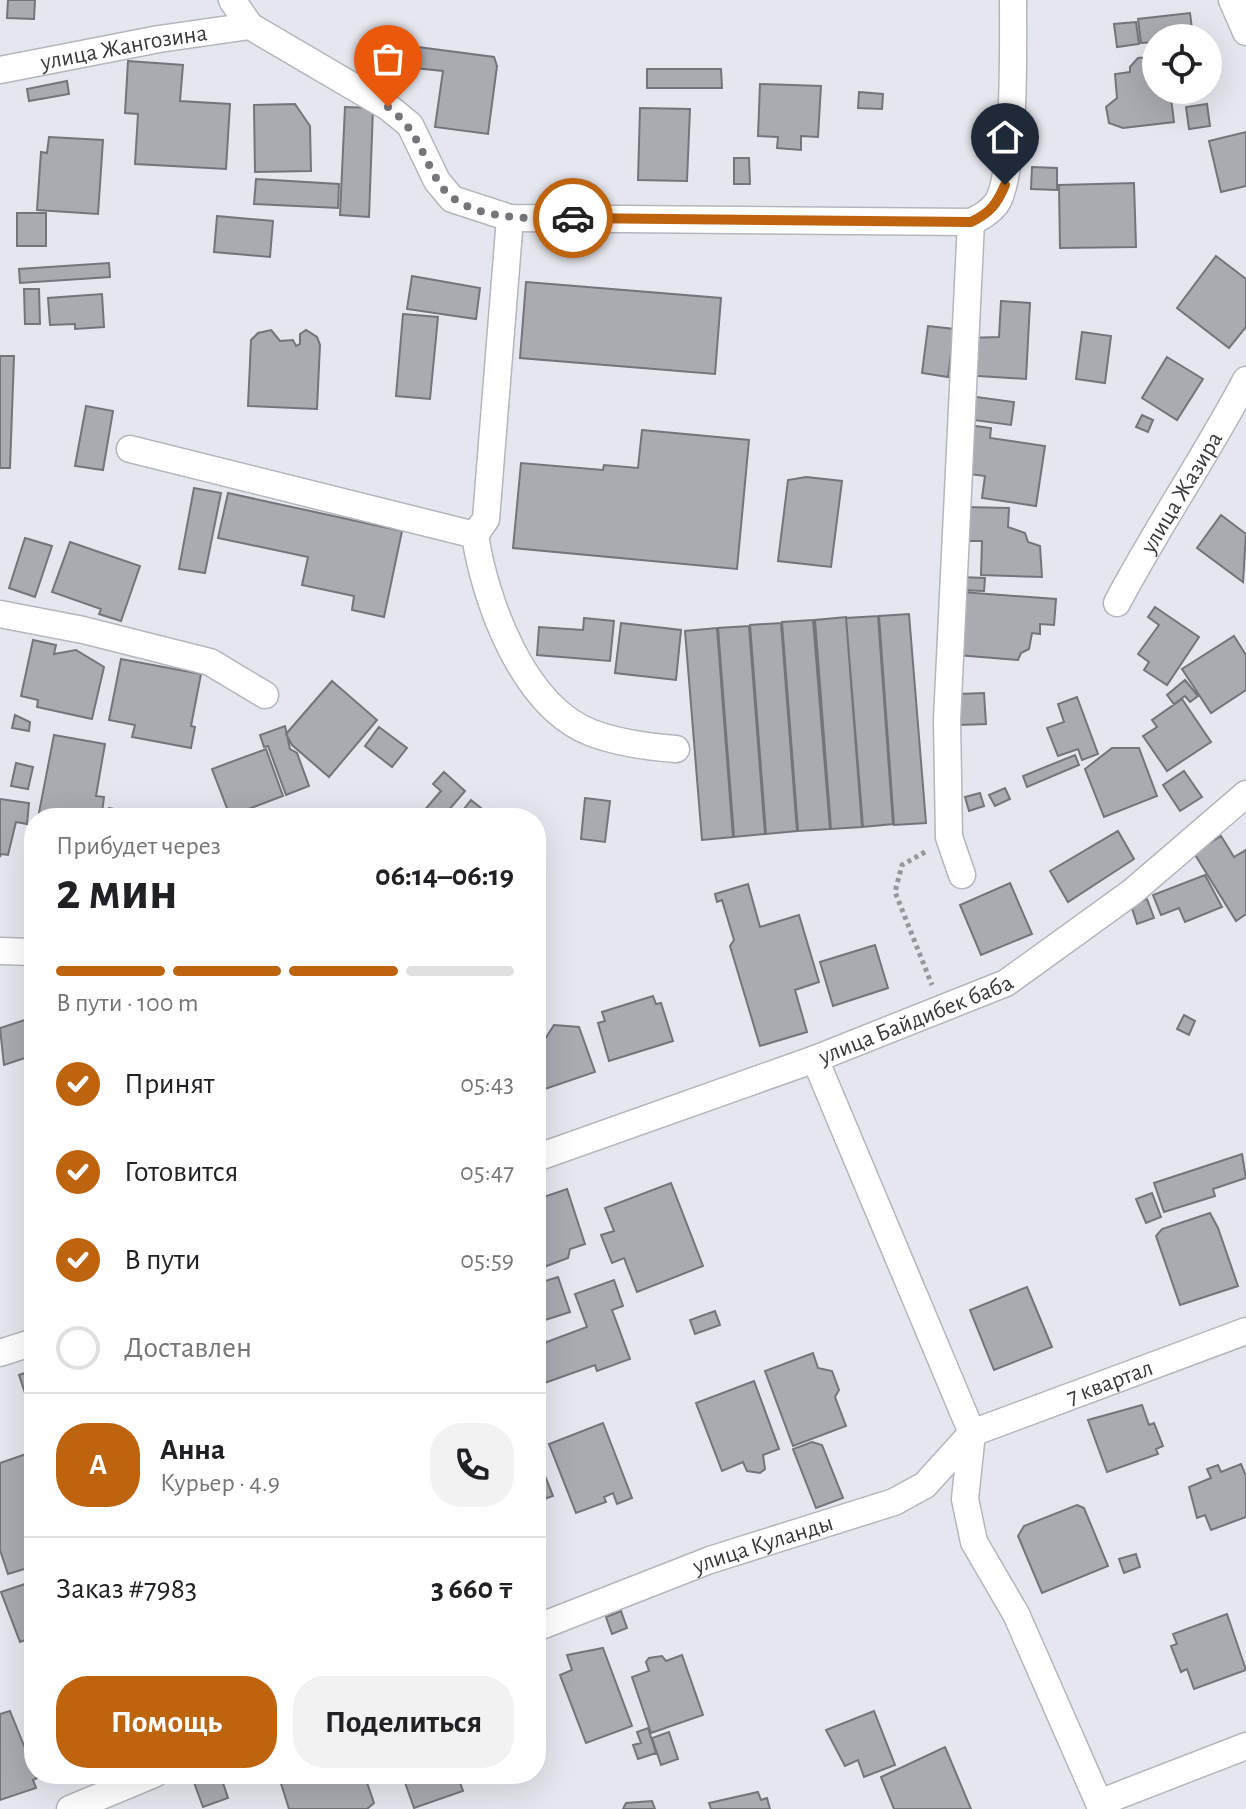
<!DOCTYPE html>
<html lang="ru">
<meta charset="utf-8">
<style>
:root{--surface:#fff;--page:#f2f2f2;--text:#202124;--muted:#757577;--line:#e0e0e0;--accent:#be630e}
body{margin:0;font-family:"Alegreya Sans",sans-serif;background:var(--page);color:var(--text);height:100vh;display:flex;flex-direction:column;font-size:30px;white-space:nowrap}
*{box-sizing:border-box;margin:0}
p{font-size:26px;color:var(--muted)}
.icon{flex:none;width:44px;height:44px;fill:none;stroke:currentColor;stroke-width:2;stroke-linecap:round;stroke-linejoin:round}
.map{position:relative;flex:1;overflow:hidden}
.details{position:absolute;left:24px;top:808px;width:522px;height:976px;display:flex;flex-direction:column;background:var(--surface);border-radius:32px;box-shadow:0 8px 32px #0002}
.details>*{flex:none}
.tools{position:absolute;left:1142px;top:24px;display:grid;gap:16px}
.tools a{display:grid;place-items:center;width:80px;height:80px;border-radius:50%;background:var(--surface);box-shadow:0 8px 32px #0002;font-size:40px}
.pin{position:absolute;display:grid;place-items:center;width:68px;height:68px;color:#fff;margin:-82px -34px;border-radius:50% 50% 50% 0;rotate:-45deg;box-shadow:0 0 8px #0007}
.pin .icon{rotate:45deg}
.courier{position:absolute;display:grid;place-items:center;width:80px;height:80px;margin:-40px;border:6px solid #be630e;border-radius:50%;background:#fff;color:#222;box-shadow:0 2px 10px #0007}
.headline em{font-style:normal;font-weight:700}
.headline div{display:flex;flex-direction:column-reverse}
.headline{display:flex;align-items:center;justify-content:space-between;height:136px;padding:0 32px}
h1{font-size:52px;font-weight:700;line-height:60px}
.bar{display:grid;grid-template-columns:repeat(4,1fr);gap:12px 8px;align-content:center;height:96px;padding:0 32px}
.bar i{height:10px;border-radius:6px;background:var(--line)}
.bar .active{background:var(--accent)}
.bar p{grid-column:span 4}
.line{display:flex;align-items:center;gap:20px;padding:0 32px;border-top:2px solid var(--line)}
.line div{flex:1}
.round{display:grid;place-items:center;flex:none;width:84px;height:84px;border-radius:32px;background:var(--page)}
ol{padding:0 32px;list-style:none}
li{display:flex;align-items:center;gap:24px;height:88px}
li p{margin-inline-start:auto}
li .icon{padding:8px;border-radius:50%;background:var(--accent);color:#fff;stroke-width:4}
li:last-child{color:var(--muted)}
li i{width:44px;height:44px;border:4px solid var(--line);border-radius:50%}
.cta{display:flex;gap:16px;margin-top:auto;padding:16px 32px}
.cta a{flex:1;height:92px;border-radius:32px;background:var(--accent);color:#fff;font-size:32px;font-weight:700;line-height:92px;text-align:center}
.cta a+a{background:var(--page);color:var(--text)}
.map>svg:first-child{display:block}
</style>
<div class="map">
<svg width="1246" height="1809" viewBox="0 0 1246 1809">
<rect width="100%" height="100%" fill="#e5e7ee"/>
<path fill="#a9abb1" stroke="#73757a" stroke-width="2" d="M8 0H35L34 19 7 18Z
M1190 13 1193 37 1156 38V42L1141 43 1138 19Z
M1136 22 1139 44 1117 47 1114 24Z
M418 47 494 57 497 66 488 134 435 127 443 71 415 68Z
M1149 57 1156 64V90H1170L1174 122 1123 128 1109 123 1106 107 1117 98 1115 74 1130 72V67L1138 58Z
M128 61 183 65 180 101 230 104 226 169 135 164 138 114 125 113Z
M365 64 379 71 372 87 358 80Z
M647 69H721L722 88H647Z
M67 81 69 94 29 101 27 89Z
M760 84 821 86 818 137 801 136V150L777 148 778 137 758 136Z
M859 92 883 94 882 109 858 108Z
M295 104 310 126 311 171 255 172 254 105Z
M1207 104 1210 126 1189 129 1186 107Z
M345 107 373 108 369 217 340 215Z
M640 108 690 109 687 181 638 180Z
M1246 132V186L1221 192 1209 141Z
M49 137 103 140 98 214 37 210 41 152 47 153Z
M734 158H749L750 184H734Z
M1032 167 1057 168V190L1031 189Z
M256 179 339 184 338 208 254 204Z
M1134 183 1136 247 1060 248 1059 185Z
M17 213H46V246H17Z
M217 216 273 221 270 257 214 252Z
M1216 256 1246 279V327L1229 348 1177 308Z
M109 263 110 277 20 283 19 269Z
M412 276 480 288 476 319 407 309Z
M526 282 721 298 715 374 520 358Z
M24 289H39L40 324H25Z
M102 294 104 327 75 329V324L50 325 48 298Z
M1001 301 1030 303 1026 379 963 375 965 338 999 337Z
M403 314 438 317 430 399 396 396Z
M928 326 954 329 948 377 922 373Z
M271 330 280 341 293 340 296 346 300 344V334L306 330 317 337 320 345 317 409 248 406 251 340 258 333Z
M1082 332 1111 336 1105 383 1076 379Z
M0 356H14L10 468H0Z
M1167 357 1203 379 1177 420 1142 398Z
M969 396 1014 402 1011 425 966 419Z
M86 406 113 411 103 470 75 466Z
M1142 415 1153 420 1148 432 1136 427Z
M968 425 991 428 990 438 1045 446 1036 506 982 498 985 476 961 473Z
M642 430 749 440 737 569 513 548 521 463 603 470 604 465 638 468Z
M806 477 842 481 831 567 778 561 788 480Z
M194 488 221 493 205 573 179 569Z
M228 493 402 531 384 617 352 610 354 596 302 585 308 557 218 538Z
M964 507 1009 508 1008 527 1025 533 1028 542 1040 546 1042 577 981 575 982 541H963Z
M1221 515 1246 534 1243 582 1197 548Z
M25 538 52 546 35 597 9 588Z
M70 542 140 566 121 621 99 614 101 609 52 592Z
M960 577 985 578 984 591 959 590Z
M961 592 1056 599 1054 625 1040 624V634L1032 633 1029 649 1021 653 1018 660 957 655Z
M1155 607 1199 637 1167 685 1144 670 1149 662 1138 654 1159 625 1148 617Z
M909 614 926 823 894 825 879 616Z
M878 616 893 824 863 827 846 618Z
M846 617 862 827 831 829 815 620Z
M584 618 614 621 610 661 537 655 539 627 583 630Z
M813 620 830 829 798 831 782 622Z
M621 623 681 630 676 680 615 673Z
M781 623 797 831 766 834 750 625Z
M749 626 765 834 734 837 718 628Z
M717 628 733 837 702 840 685 631Z
M1234 636 1246 655V690L1211 713 1182 669Z
M33 640 56 645 54 654 76 650 104 667 92 719 37 707 38 700 21 696Z
M121 659 201 674 191 726 195 727 191 748 132 737 135 725 109 720Z
M1185 680 1198 696 1190 702 1185 696 1174 704 1167 695Z
M332 681 377 720 329 777 292 745 286 734Z
M984 693 986 724 959 725 958 694Z
M1077 697 1098 754 1082 760 1078 749 1058 756 1047 728 1064 722 1058 704Z
M1182 699 1211 742 1167 771 1143 736 1157 727 1152 720Z
M15 715 30 722 29 731 12 728Z
M285 726 290 749 297 753 309 786 286 795 268 746 264 747 260 735Z
M379 727 407 748 392 767 365 746Z
M54 735 105 744 96 796 104 797 102 813 92 812 91 815 100 818H38Z
M1112 748H1139L1157 796 1104 817 1085 769Z
M266 749 283 796 230 816 212 769Z
M1075 755 1079 765 1027 787 1023 776Z
M16 763 33 767 28 789 11 786Z
M1184 771 1202 797 1180 811 1163 785Z
M444 772 465 791 442 818H430L423 812 441 791 433 784Z
M1005 788 1010 799 995 806 989 795Z
M980 793 984 806 969 811 965 797Z
M585 798 610 801 605 842 581 839Z
M0 799 29 803 27 824 16 822 8 855 1 854 0 857Z
M471 800 491 816 489 818H457Z
M109 808 157 818H107Z
M1118 831 1134 859 1068 902 1050 871Z
M1221 836 1234 857 1246 850V914L1236 921 1194 853Z
M1205 875 1222 907 1185 922 1179 908 1161 915 1153 895Z
M1010 883 1032 934 981 955 960 905Z
M748 884 760 927 799 915 819 982 795 990 807 1032 760 1046 730 946 734 940 722 900 717 902 715 894Z
M1147 899 1154 918 1137 924 1131 905Z
M875 945 888 988 833 1006 820 962Z
M653 996 656 1004 661 1003 673 1041 609 1061 598 1023 605 1021 602 1012Z
M1184 1015 1195 1021 1189 1035 1177 1029Z
M34 1017V1055L4 1065 0 1028Z
M554 1025 579 1027 595 1072 542 1090 536 1073V1042L545 1039Z
M1242 1154 1246 1178 1213 1189 1215 1196 1164 1212 1154 1183Z
M536 1180H539L544 1197 567 1189 585 1244 570 1249 568 1258 536 1270Z
M671 1183 703 1266 637 1292 624 1258 612 1263 601 1235 614 1231 605 1208Z
M1152 1193 1161 1217 1146 1223 1136 1199Z
M1210 1213 1218 1228 1238 1286 1180 1305 1156 1236 1162 1229Z
M558 1277 570 1312 536 1323V1284Z
M614 1280 623 1306 612 1310 630 1359 597 1371 595 1365 536 1386V1346L587 1327 575 1294Z
M1027 1287 1052 1347 994 1370 970 1310Z
M715 1311 720 1325 695 1334 690 1320Z
M813 1353 818 1368 832 1371 839 1390 835 1397 846 1426 793 1446 765 1371Z
M34 1370V1403L29 1405 19 1375Z
M754 1381 779 1449 763 1455 765 1469 760 1473 747 1471 743 1462 722 1471 696 1403Z
M1142 1405 1149 1425 1154 1423 1163 1446 1156 1449 1158 1454 1107 1472 1088 1420Z
M603 1423 632 1498 617 1504 613 1493 604 1497 606 1502 576 1513 549 1444Z
M812 1442 822 1445 843 1498 816 1508 793 1449Z
M32 1452 34 1566 8 1574 0 1550V1463Z
M536 1453 553 1496 536 1502Z
M1241 1464 1246 1476V1517L1211 1530 1205 1515 1197 1518 1189 1487 1211 1478 1207 1469 1218 1465 1221 1472Z
M1077 1505 1084 1508 1108 1566 1042 1593 1018 1536 1024 1526Z
M1136 1554 1140 1567 1124 1573 1119 1559Z
M34 1581V1637L20 1642 1 1592Z
M621 1611 627 1628 612 1634 606 1617Z
M1227 1614 1246 1670 1194 1689 1187 1669 1181 1672 1171 1646 1177 1644 1173 1634Z
M603 1648 632 1726 586 1743 560 1675 572 1670 567 1655Z
M682 1655 703 1715 651 1733 632 1677 649 1671 646 1662 649 1658 662 1656 666 1661Z
M10 1711 37 1778 33 1780 36 1788 0 1800V1714Z
M874 1711 895 1765 864 1777 858 1760 845 1766 826 1730Z
M648 1728 656 1753 638 1759 633 1745 641 1743 637 1732Z
M669 1732 678 1759 661 1765 652 1738Z
M945 1747 971 1809H894L881 1777Z
M201 1774H220L228 1798 203 1807 192 1777Z
M278 1774H364L374 1803 367 1809H289Z
M402 1774H457L463 1791 414 1808Z
M758 1792 761 1800 767 1798 770 1809H711L709 1803Z
M652 1801 655 1809H623L626 1803Z"/>
<g fill="none" stroke-linecap="round" stroke-linejoin="round">
<defs>
<g id="minor">
<path d="M232 0 250 26 388 107 410 125 437 181 452 199 510 218 971 222C981 217 989 213 996 204 1016 177 1013 39 1013 0"/>
<path d="M1232 0 1246 32"/>
<path id="s1" d="M0 70 159 39 250 26"/>
<path d="M130 449 475 535 486 519 510 218"/>
<path d="M475 535C485 601 523 707 592 733 619 743 648 747 676 749"/>
<path id="s2" d="M1117 603C1157 527 1206 456 1246 380"/>
<path d="M0 614 83 630 210 662 265 695"/>
<path d="M962 875 949 837 947 720 971 222"/>
<path d="M0 951 34 952"/>
<path d="M815 1059 972 1433 965 1499 974 1542 1016 1614 1099 1803"/>
<path id="s3" d="M536 1158 815 1059 1006 983 1132 892 1246 794"/>
<path d="M0 1353 34 1342"/>
<path id="s4" d="M536 1628 710 1560 894 1502 925 1485 972 1433 1246 1331"/>
<path d="M70 1809 154 1774"/>
<path d="M1102 1809 1099 1803 1246 1746"/>
</g>
</defs>
<use href="#minor" stroke="#b4b6bd" stroke-width="29"/>
<path stroke="#95979c" stroke-width="5" stroke-dasharray="4 4" stroke-linecap="butt" d="M925 852 902 865 895 892 932 985"/>
<use href="#minor" stroke="#fff" stroke-width="26"/>
</g>
<g fill="none" stroke-linecap="round" stroke-linejoin="round">
<path stroke="#75767a" stroke-width="8" stroke-dasharray="0 14.4" d="M388 107C416 129 419 148 436 178 460 223 529 218 573 218"/>
<path stroke="#be630e" stroke-width="10" d="M573 218 971 222C990 213 997 204 1005 185"/>
</g>
<g text-anchor="middle" stroke-width="8" stroke-linejoin="round" paint-order="stroke">
<g font-size="24" fill="#38393c" stroke="#f2f4fb">
<text dy="8" stroke="none"><textPath href="#s1" startOffset="126">улица Жангозина</textPath></text>
<text dy="8" stroke="none"><textPath href="#s2" startOffset="128">улица Жазира</textPath></text>
<text dy="8" stroke="none"><textPath href="#s3" startOffset="404">улица Байдибек баба</textPath></text>
<text dy="8" stroke="none"><textPath href="#s4" startOffset="632">7 квартал</textPath></text>
<text dy="8" stroke="none"><textPath href="#s4" startOffset="242">улица Куланды</textPath></text>
</g>
</g>
</svg>
<div class="tools">
<a><svg class="icon" aria-label="locate" viewBox="0 0 24 24"><circle cx="12" cy="12" r="6"/><path d="M12 2v4M12 18v4M2 12h4M18 12h4"/></svg></a>
</div>
<div class="pin" style="left:388px;top:107px;background:#ea580c"><svg class="icon" aria-label="bag" viewBox="0 0 24 24"><path d="M5 8h14l-1 12H6zM9 8a3 3 0 0 1 6 0"/></svg></div>
<div class="pin" style="left:1005px;top:185px;background:#1f2937"><svg class="icon" aria-label="home" viewBox="0 0 24 24"><path d="M3 11l9-7 9 7M6 9v11h12V9"/></svg></div>
<div class="courier" style="left:573px;top:218px"><svg class="icon" aria-label="car" viewBox="0 0 24 24"><path d="M5 17H2v-5l4-1 3-4h7l3 4 3 1v5h-3M9 17h6M6 11h13"/><circle cx="7" cy="17" r="2"/><circle cx="17" cy="17" r="2"/></svg></div>
<section class="details">
<div class="headline"><div><h1>2 мин</h1><p>Прибудет через</p></div><em>06:14–06:19</em></div>
<div class="bar"><i class="active"></i><i class="active"></i><i class="active"></i><i></i><p>В пути · 100 m</p></div>
<ol>
<li><svg class="icon" aria-label="check" viewBox="0 0 24 24"><path d="M5 12l5 5 9-10"/></svg>Принят<p>05:43</p></li>
<li><svg class="icon" aria-label="check" viewBox="0 0 24 24"><path d="M5 12l5 5 9-10"/></svg>Готовится<p>05:47</p></li>
<li><svg class="icon" aria-label="check" viewBox="0 0 24 24"><path d="M5 12l5 5 9-10"/></svg>В пути<p>05:59</p></li>
<li><i></i>Доставлен</li>
</ol>
<div class="line" style="height:144px"><b class="round" style="background:var(--accent);color:#fff">А</b><div><b>Анна</b><p>Курьер · 4.9</p></div><a class="round"><svg class="icon" aria-label="phone" viewBox="0 0 24 24"><path d="M5 4h4l2 5-3 2q2 4 5 5l2-3 5 2v4C11 20 4 13 5 4z"/></svg></a></div>
<div class="line" style="height:104px"><div>Заказ #7983</div><b>3 660 ₸</b></div>
<div class="cta"><a>Помощь</a><a>Поделиться</a></div>
</section>
</div>
